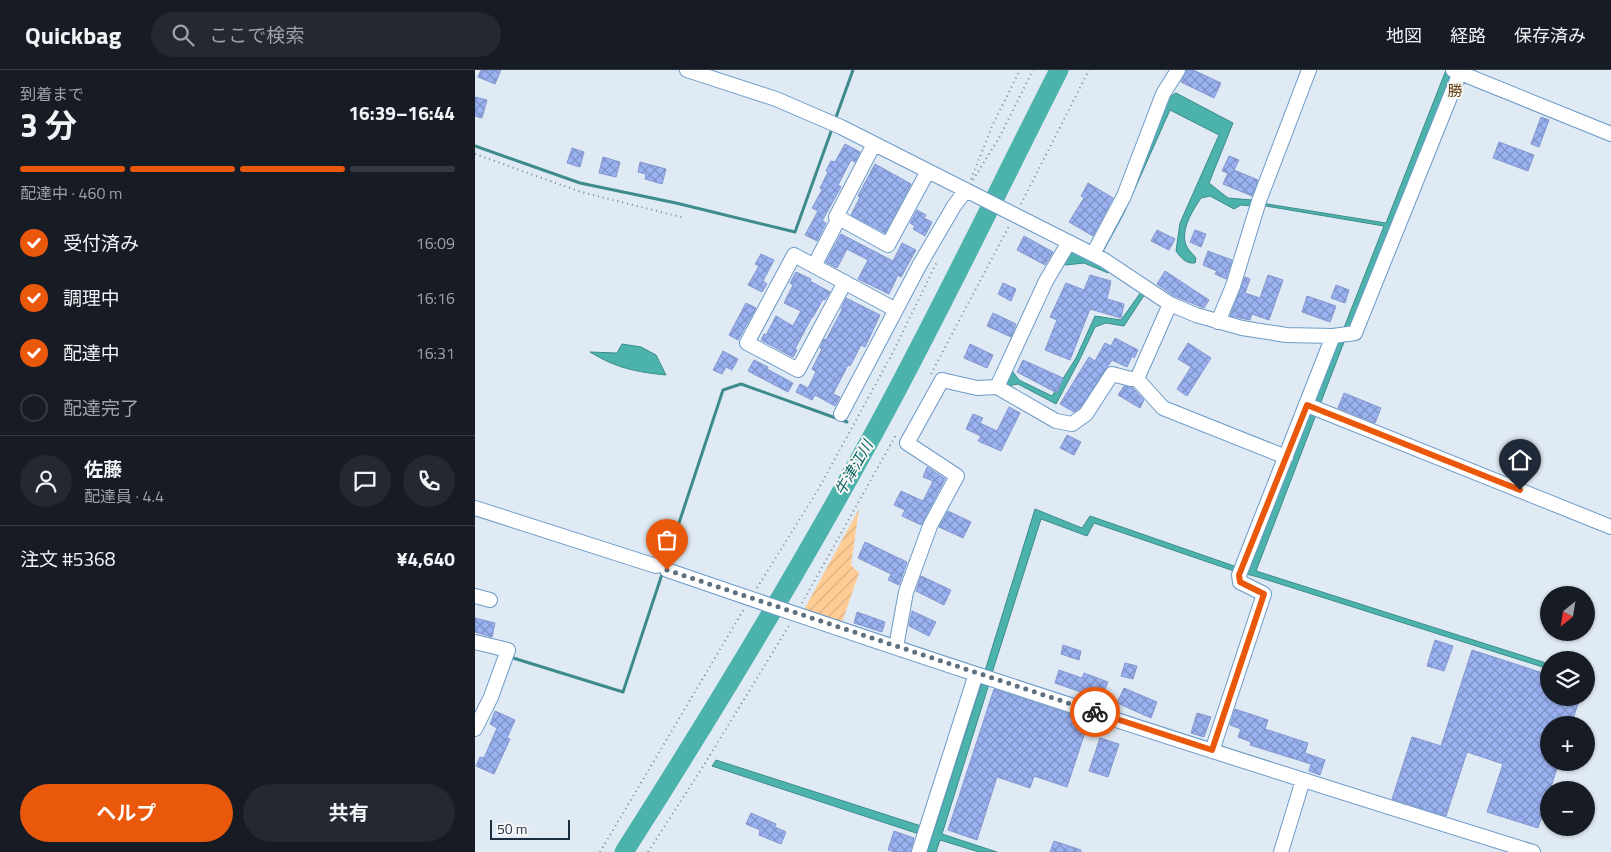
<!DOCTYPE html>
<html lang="ja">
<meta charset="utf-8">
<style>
:root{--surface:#171b24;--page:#242831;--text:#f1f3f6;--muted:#9ea1a6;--line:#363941;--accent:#ea580c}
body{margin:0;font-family:"Titillium Web","Noto Sans JP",sans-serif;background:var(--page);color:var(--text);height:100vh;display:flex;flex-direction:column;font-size:19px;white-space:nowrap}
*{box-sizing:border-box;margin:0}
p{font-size:16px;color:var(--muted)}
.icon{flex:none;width:28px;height:28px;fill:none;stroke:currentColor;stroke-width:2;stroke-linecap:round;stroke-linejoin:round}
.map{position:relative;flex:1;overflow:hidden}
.panel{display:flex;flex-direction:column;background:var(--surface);width:475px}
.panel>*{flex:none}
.needle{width:32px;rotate:210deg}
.fabs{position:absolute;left:1065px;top:516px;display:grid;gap:10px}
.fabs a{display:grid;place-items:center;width:55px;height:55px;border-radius:50%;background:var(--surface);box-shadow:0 1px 4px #0004;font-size:25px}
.scale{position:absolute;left:15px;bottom:12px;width:80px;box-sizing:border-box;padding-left:5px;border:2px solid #1a2e40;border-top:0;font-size:14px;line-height:18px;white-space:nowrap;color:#1a2e40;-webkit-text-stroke:4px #f6f6f6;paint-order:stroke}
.pin{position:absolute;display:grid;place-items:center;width:42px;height:42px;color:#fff;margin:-51px -21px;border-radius:50% 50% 50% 0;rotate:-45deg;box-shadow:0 0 5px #0007}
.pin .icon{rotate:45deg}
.courier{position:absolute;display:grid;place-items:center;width:50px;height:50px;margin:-25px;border:4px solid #ea580c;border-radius:50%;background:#fff;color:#222;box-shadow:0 1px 6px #0007}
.overview em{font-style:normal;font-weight:700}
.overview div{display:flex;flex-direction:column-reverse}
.overview{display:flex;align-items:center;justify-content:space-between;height:85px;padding:0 20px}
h1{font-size:32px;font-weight:700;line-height:38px}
.bar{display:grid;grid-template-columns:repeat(4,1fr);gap:8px 5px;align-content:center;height:60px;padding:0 20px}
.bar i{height:6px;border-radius:4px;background:var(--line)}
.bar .on{background:var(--accent)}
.bar p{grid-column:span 4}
.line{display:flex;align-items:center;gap:12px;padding:0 20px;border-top:1px solid var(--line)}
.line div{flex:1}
.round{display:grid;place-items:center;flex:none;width:52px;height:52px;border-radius:26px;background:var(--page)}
ol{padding:0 20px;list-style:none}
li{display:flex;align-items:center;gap:15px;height:55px}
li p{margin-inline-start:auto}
li .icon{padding:5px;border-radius:50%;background:var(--accent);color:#fff;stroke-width:4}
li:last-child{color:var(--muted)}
li i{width:28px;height:28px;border:2px solid var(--line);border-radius:50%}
.action{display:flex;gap:10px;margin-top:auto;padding:10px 20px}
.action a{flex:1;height:58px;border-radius:30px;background:var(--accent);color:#fff;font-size:20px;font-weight:700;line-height:58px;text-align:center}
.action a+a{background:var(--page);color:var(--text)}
header{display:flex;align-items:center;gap:30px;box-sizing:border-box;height:70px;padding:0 25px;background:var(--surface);border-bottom:1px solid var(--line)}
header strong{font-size:24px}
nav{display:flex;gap:28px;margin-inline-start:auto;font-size:18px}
.search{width:350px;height:45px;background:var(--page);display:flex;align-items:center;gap:12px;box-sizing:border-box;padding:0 18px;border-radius:28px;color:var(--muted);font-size:19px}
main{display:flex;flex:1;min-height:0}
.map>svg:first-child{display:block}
</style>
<header>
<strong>Quickbag</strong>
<div class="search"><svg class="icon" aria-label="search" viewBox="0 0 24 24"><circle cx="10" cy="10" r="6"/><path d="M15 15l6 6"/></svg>ここで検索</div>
<nav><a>地図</a><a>経路</a><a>保存済み</a></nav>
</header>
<main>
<section class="panel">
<div class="overview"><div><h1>3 分</h1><p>到着まで</p></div><em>16:39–16:44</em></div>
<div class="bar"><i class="on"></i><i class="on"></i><i class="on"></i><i></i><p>配達中 · 460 m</p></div>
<ol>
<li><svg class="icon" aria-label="check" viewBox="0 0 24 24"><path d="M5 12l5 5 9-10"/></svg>受付済み<p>16:09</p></li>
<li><svg class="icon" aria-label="check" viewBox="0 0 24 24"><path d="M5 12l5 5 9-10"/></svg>調理中<p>16:16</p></li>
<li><svg class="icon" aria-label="check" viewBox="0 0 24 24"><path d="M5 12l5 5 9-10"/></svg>配達中<p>16:31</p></li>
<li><i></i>配達完了</li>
</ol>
<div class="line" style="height:90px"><a class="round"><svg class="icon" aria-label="person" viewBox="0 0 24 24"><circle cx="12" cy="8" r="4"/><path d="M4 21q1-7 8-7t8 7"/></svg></a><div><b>佐藤</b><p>配達員 · 4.4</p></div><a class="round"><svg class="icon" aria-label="chat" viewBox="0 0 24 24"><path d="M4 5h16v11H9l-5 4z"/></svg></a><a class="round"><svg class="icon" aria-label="phone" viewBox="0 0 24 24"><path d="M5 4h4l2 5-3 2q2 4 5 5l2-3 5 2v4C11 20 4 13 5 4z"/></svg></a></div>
<div class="line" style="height:65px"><div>注文 #5368</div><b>¥4,640</b></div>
<div class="action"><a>ヘルプ</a><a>共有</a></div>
</section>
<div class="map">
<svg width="1136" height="782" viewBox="0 0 1136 782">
<defs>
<pattern id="garden-furrows" width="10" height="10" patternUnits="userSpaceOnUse" patternTransform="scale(1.25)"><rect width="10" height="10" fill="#fecc94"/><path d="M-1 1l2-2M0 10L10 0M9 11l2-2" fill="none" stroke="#d9b081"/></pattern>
<pattern id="building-cross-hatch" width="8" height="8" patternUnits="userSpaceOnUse" patternTransform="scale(1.25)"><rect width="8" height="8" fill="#9bb2f2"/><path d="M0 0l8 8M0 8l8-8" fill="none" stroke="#7e91c5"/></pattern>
</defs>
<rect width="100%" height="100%" fill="#e0eaf4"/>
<path fill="url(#garden-furrows)" d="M384 439 376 495 384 503 364 561 324 549Z"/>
<path fill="#4cb3ac" stroke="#3d8b8c" d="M971 0H978L869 272 781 501 1074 594V599L783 507 759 501 619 453 612 466 566 449 517 603 510 601 560 439 607 458 615 446 762 497 774 499 909 156 779 134 777 136 766 135 759 139 735 126 726 128C718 140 705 160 711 175 713 180 718 184 721 188L720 193C711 194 706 188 701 181L705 153 744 65 695 40 649 143 623 191 635 200 633 203 609 193 591 195 588 193 593 183 598 181 618 191 693 28 701 23 758 53 734 113 753 128 777 130 780 132 911 153Z
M666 222 670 224 649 256 631 253 620 257 605 289 581 334 543 314 532 316 530 309 535 298 544 310 577 326 601 288 620 246 646 250Z
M147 274 166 277 181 285 191 305C161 302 141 298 115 282L142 283Z
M507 612 514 614 467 764 522 782H504L465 770 461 782H452Z
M241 690 446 756 444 764 237 696Z"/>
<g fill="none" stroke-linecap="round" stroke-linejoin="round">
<path stroke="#3d8b8c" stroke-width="3" d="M360 50 378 0
M0 76 105 113 201 133 320 162 358 56
M35 587 148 622 248 320 266 314 372 352"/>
<path stroke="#4cb3ac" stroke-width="19" d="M149 782C237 644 322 504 400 361 465 242 523 120 584 0"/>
</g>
<path fill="url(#building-cross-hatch)" stroke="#8498cf" d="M6 0H26L20 14 3 7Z
M712 0H718L746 13 739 28 706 12Z
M0 27 12 30 7 48 0 46Z
M1066 47 1074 50 1064 77 1056 74Z
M1024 72 1059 85 1053 101 1018 88Z
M370 74 385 82 380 92 376 90 363 115 366 117 347 151 351 153 342 171 330 165 343 141 337 138 347 120 345 118 353 102 351 101 356 91 360 92Z
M97 78 109 82 105 97 92 93Z
M754 86 764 90 759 100 783 110 777 126 748 114 753 103 747 101Z
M128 87 145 92 141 107 124 103Z
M165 92 191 99 187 114 170 109 171 104 163 102Z
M400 94 436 114 410 163 376 145 385 127 383 126Z
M613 113 638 128 618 166 594 152 609 128 606 126Z
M442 140 451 145 449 148 457 152 450 166 438 159 440 156 435 153Z
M682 160 700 169 694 180 676 171Z
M720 160 731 164 726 177 715 172Z
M366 164 416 190 418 191 427 173 441 180 426 207 423 205 414 224 383 209 393 190 372 179 362 198 351 192Z
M549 166 578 182 570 195 542 180Z
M733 181 757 190 751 209 740 204 742 201 728 195Z
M286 184 299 190 288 211 292 214 287 222 273 215 284 196 280 194Z
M690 201 734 230 729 238 699 226 682 214Z
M321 202 336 209 335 211 355 222 350 230 348 229 338 247H337L320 279 322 280 318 287 286 270 289 264 291 265 301 246 318 256 326 241 309 233 318 215 315 213Z
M615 205 636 211 632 229 649 234 646 248 615 239 595 290 570 280 582 250 575 247 591 213 609 220Z
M793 205 808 210 794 250 777 244 775 250 755 246 770 207 775 209 770 223 785 228Z
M528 213 541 219 536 231 523 224Z
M861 215 874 220 870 233 856 228Z
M832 226 861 236 855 252 827 242Z
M371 228 405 245 390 277 386 275 375 296 373 295 358 324 365 327 360 336 340 325 337 330 321 322 325 314 333 318 341 302 337 299 347 279 345 278 349 269 351 270 367 240 366 239Z
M271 233 281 238 263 270 254 265Z
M518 243 541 254 536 267 512 256Z
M640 268 663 280 659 288 657 286 652 297 637 290 605 338 599 342 585 334 614 287 620 291 630 273 636 276Z
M713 273 736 288 712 326 702 319 716 297 703 289Z
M495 274 518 285 512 298 489 288Z
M248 281 263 289 257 300 251 297 247 304 238 300Z
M279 290 293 297 292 299 318 313 313 322 273 301Z
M548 290 588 308 582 323 542 302Z
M649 316 658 318 669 330 665 338 643 325Z
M869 323 906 338 900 353 863 338Z
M534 337 545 343 526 381 503 371 506 366 491 359 498 344 508 348 505 353 522 361Z
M592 365 606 372 599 385 585 378Z
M452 397 470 409 446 455 427 446 430 440 419 435 426 421 448 431 458 411 448 407Z
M473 441 496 452 488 468 464 457Z
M390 472 432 492 424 515 413 510 416 504 383 488Z
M446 506 476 520 469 535 441 521Z
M437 541 461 552 454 566 434 556Z
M382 542 410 552 407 562 379 553Z
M0 548 20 553 17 567 0 562Z
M960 570 978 576 969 601 952 596Z
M588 575 606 581 604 590 586 584Z
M997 580 1074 605V628H1105L1096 655H1074V692H1084L1075 720H1074V725L1063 758 1012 742 1028 694 992 682 971 746 917 729 937 667 966 676Z
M650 593 662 596 658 609 646 606Z
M584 600 607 608 609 603 633 612 626 629 580 613Z
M649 618 682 632 676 648 642 633Z
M519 619 614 650 592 717 559 706 555 718 522 707 502 770 473 760Z
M760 639 793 650 790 659 833 673 830 683 850 690 845 705 834 701 836 694 775 675 776 672 763 667 766 659 755 655Z
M20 641 40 650 32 668 35 669 19 704 1 696 5 687 9 688 22 658 15 654Z
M722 643 736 647 729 667 716 663Z
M625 668 644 674 633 707 614 701Z
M276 743 301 754 300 757 311 762 306 774 284 765 285 760 271 754Z
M419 761 439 768 435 782H420L413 780Z
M579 771 606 780V782H575Z"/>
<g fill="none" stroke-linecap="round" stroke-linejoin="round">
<defs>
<path id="minor" d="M212 0 301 29 366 57 629 190 695 234 721 245 767 258 811 265 858 266 880 263 986 0
M978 0 1136 64
M364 148 413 175 453 101
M618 184 649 126 688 24 703 0
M339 196 364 148 361 147 399 74
M370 212 323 300 272 273 319 185 421 240
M695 234 662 309 688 338 811 387
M743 252 758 216 784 131 834 0
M522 317 581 351 597 354 611 344 637 304 656 309H662
M832 335 1136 457
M366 344 444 196 479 136 491 120
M0 438 181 496
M192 500C479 599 768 692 1058 782
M0 526 15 530
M0 572 33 580 16 627 0 659
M421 577 431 522 455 456 482 406 432 373 467 310 502 318 522 317 571 211 594 172
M737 681 789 524 765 512 764 505 858 266
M444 782 501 604
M806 782 828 710"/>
</defs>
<use href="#minor" stroke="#6b9ac8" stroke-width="16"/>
<path stroke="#778795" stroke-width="2" stroke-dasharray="1 4" stroke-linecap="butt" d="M0 84 106 122 210 148
M496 109 518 54 545 0
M498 110 524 68 558 0
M546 134 614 0
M456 304 534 156
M282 518 344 418 416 286 463 190
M327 533 421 365
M125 782 269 539
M173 782 229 695 315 554"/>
<use href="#minor" stroke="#fff" stroke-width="14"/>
</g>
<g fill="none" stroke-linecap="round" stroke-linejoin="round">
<path stroke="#5f707f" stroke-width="5" stroke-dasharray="0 9" d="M192 500 620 642"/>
<path stroke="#ea580c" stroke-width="6" d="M620 642 737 680 789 524 765 512 764 505 832 335 1045 420"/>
</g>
<g text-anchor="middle" stroke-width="4" stroke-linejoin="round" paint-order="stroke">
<g font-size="15" fill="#6a4514" stroke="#f6f6f6">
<text x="980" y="26">勝</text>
</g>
<g font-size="15" font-style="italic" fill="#09635e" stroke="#f6f6f6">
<text transform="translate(379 398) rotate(-60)" y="5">牛津江川</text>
</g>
</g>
</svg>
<div class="fabs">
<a><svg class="needle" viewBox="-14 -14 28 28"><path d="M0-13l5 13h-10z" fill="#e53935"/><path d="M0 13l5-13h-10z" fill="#9ea1a6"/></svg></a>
<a><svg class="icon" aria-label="layers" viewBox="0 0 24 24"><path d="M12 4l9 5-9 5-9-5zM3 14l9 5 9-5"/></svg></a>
<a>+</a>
<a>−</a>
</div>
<div class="scale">50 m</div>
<div class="pin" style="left:192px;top:500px;background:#ea580c"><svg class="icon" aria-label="bag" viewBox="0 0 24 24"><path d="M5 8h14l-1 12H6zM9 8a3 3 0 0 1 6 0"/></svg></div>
<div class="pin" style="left:1045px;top:420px;background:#1f2937"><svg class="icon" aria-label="home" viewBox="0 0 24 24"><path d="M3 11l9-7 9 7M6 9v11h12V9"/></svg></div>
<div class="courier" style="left:620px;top:642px"><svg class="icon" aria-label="bike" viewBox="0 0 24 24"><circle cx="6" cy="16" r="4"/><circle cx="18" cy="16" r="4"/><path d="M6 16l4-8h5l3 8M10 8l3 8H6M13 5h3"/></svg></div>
</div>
</main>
